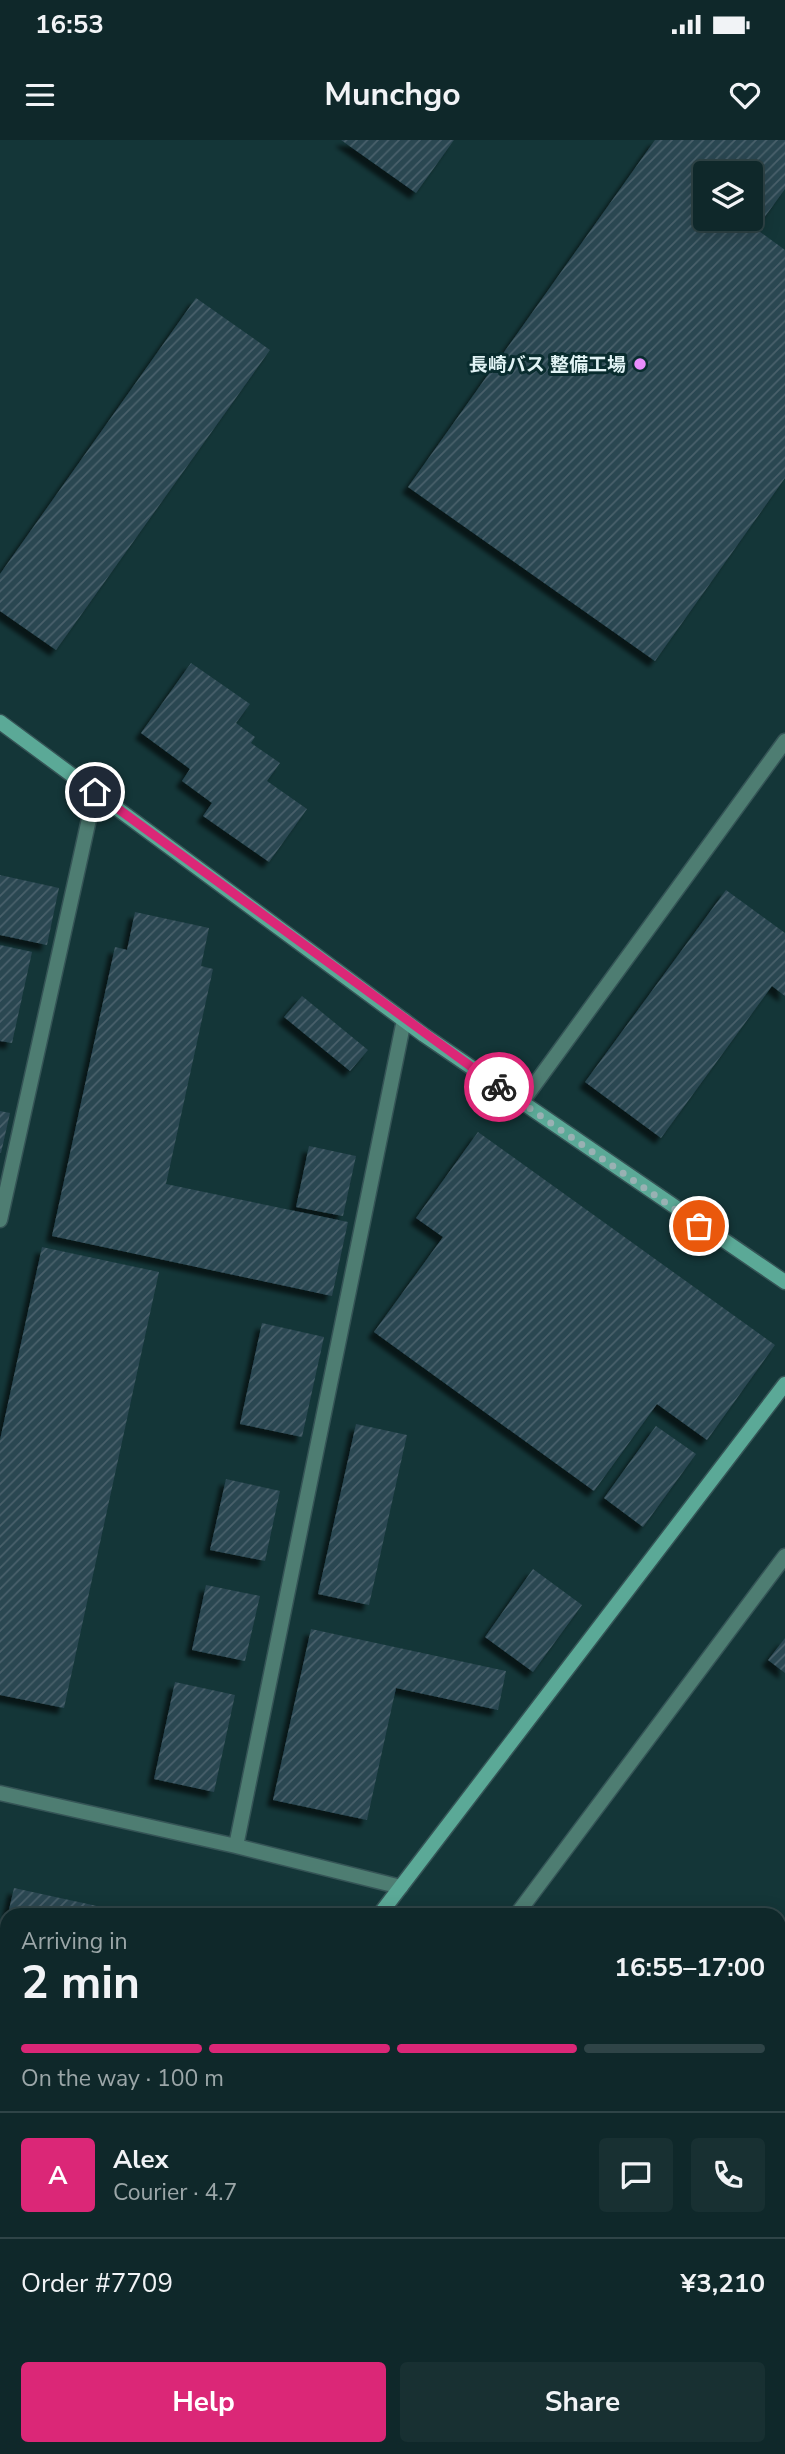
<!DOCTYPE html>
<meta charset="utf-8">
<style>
:root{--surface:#0f282a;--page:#183032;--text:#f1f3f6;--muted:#9ba6a8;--line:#2f4447;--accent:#db2777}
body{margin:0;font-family:"Nunito Sans","Noto Sans JP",sans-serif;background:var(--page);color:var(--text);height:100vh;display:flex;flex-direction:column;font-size:26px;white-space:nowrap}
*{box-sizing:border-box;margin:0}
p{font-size:23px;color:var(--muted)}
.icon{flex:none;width:38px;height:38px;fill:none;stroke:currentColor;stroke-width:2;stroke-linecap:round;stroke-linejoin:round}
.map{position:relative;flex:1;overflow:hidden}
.details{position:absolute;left:0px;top:1768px;width:786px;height:548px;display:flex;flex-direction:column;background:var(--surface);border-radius:21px 21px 0 0;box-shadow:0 4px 18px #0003,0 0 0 2px var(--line)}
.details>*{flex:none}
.buttons{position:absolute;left:693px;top:21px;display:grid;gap:14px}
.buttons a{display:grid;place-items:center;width:70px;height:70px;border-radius:7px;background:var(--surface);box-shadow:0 4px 18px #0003,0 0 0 2px var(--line);font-size:35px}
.pin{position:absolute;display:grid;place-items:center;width:60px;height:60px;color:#fff;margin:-30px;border:4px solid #fff;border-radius:50%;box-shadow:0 2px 7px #0007}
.courier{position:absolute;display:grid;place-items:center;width:70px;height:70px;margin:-35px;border:5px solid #db2777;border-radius:50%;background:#fff;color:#222;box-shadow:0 2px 9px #0007}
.summary em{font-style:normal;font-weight:700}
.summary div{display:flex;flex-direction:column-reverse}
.summary{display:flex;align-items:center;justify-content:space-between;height:119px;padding:0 21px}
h1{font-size:46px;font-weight:700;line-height:52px}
.bar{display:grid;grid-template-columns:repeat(4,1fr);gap:10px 7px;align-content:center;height:84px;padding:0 21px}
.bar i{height:9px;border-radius:5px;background:var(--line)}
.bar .on{background:var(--accent)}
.bar p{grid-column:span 4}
.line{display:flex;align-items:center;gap:18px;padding:0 21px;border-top:2px solid var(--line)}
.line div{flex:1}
.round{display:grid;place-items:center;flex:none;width:74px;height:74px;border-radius:7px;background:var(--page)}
.cta{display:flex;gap:14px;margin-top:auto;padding:14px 21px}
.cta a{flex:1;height:80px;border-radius:7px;background:var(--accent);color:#fff;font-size:28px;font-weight:700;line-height:80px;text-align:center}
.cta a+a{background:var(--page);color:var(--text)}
.status{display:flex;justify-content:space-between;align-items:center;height:49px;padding:0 35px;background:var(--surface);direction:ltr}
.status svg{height:19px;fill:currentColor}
header{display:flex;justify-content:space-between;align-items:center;height:91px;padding:0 21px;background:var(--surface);font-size:32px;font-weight:700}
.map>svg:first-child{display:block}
</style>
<div class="status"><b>16:53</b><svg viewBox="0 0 49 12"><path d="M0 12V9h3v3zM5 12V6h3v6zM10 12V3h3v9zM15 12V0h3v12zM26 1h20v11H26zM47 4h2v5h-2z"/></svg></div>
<header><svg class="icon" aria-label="menu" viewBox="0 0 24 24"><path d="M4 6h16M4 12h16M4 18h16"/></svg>Munchgo<svg class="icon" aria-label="heart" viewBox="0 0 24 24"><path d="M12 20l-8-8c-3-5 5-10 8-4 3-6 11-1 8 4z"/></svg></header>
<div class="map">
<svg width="785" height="2314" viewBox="0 0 785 2314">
<defs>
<pattern id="building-hatch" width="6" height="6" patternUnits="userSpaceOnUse" patternTransform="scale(1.75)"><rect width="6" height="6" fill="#2a4651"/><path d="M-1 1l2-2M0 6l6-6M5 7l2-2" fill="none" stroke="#49616b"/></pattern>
<filter id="shadow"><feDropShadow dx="-6" dy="6" stdDeviation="2" flood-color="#0009"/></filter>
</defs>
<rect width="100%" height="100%" fill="#143638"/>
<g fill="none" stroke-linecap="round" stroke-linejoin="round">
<path stroke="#002242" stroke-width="10" d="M272 2308 275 2314"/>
</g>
<path fill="url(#building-hatch)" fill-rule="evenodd" filter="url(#shadow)" d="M341 0H454L416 53Z
M655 0H785V49L756 89 785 110V338L655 521 408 347ZM705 33H751V79H705Z
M196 158 270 210 56 510 0 471V434Z
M191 523 250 564 236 583 255 597 251 603 280 623 267 641 307 669 269 722 203 676 212 663 182 641 190 629 141 593Z
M0 735 59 748 47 805 0 795Z
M726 750 785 793V856L772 846 661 998 585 942Z
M135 772 209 788 201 826 213 829 166 1044 348 1082 332 1156 52 1096 115 807 127 810Z
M0 805 32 812 12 903 0 901Z
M302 856 368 910 350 931 284 877Z
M0 971 10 973 1 1013H0Z
M478 992 775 1205 707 1300 657 1264 594 1351 374 1192 443 1097 416 1078Z
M309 1006 356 1016 343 1076 296 1067Z
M42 1107 159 1132 64 1568 0 1555V1300Z
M262 1183 324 1197 302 1297 240 1284Z
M356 1284 407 1295 369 1465 318 1454Z
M656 1286 696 1314 643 1387 604 1358Z
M226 1339 280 1351 265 1421 210 1410Z
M533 1429 582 1465 533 1532 485 1497Z
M206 1445 260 1456 245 1521 192 1510Z
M311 1489 506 1531 498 1570 396 1548 367 1680 273 1660Z
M785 1498V1533L768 1520Z
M175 1542 235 1555 214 1652 154 1639Z
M14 1748 120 1771 119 1774H8Z
M0 1816 7 1817V1899L0 1898Z
M0 2041 7 2042V2152L0 2151Z
M581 2308H628L624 2314H589Z
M706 2308H740L748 2314H707L704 2311Z"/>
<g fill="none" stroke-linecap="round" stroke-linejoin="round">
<defs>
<path id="street" d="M522 962 785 601
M0 1080 95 652
M0 1653 236 1706 401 1747
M236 1706 404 880
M517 1774 785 1416
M0 2000 7 2002
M0 2257 7 2259
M779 2267 785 2272
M411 2308 413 2314
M533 2308 541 2314
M676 2314 681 2308"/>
<path id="secondary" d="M0 582 424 895 785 1142
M380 1774 785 1244
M0 2289 7 2278"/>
</defs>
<use href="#street" stroke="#355456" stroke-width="17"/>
<use href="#secondary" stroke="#355456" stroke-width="17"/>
<use href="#street" stroke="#4e7d72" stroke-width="14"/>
<use href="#secondary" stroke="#5ba997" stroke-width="14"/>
</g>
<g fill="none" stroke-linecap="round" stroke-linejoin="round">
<path stroke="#99b1b3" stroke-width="7" stroke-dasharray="0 12.6" d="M499 947 699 1086"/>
<path stroke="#db2777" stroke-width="9" d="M95 652 499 947"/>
</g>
<circle fill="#ea8dfd" stroke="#092c2e" stroke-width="2.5" cx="640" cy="224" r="7"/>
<g text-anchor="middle" stroke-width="6" stroke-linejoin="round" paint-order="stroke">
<g font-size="19" font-weight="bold" fill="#e1f3f5" stroke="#092c2e" text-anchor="end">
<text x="626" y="231">長崎バス 整備工場</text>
</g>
</g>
</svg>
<div class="buttons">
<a><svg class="icon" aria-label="layers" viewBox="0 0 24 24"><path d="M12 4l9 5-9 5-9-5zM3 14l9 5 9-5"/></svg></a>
</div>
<div class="pin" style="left:699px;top:1086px;background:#ea580c"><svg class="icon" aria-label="bag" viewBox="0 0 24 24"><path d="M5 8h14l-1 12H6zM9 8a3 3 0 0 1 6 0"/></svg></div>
<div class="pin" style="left:95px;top:652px;background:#1f2937"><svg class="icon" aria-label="home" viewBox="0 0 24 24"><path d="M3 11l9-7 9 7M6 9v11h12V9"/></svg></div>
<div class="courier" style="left:499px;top:947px"><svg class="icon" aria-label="bike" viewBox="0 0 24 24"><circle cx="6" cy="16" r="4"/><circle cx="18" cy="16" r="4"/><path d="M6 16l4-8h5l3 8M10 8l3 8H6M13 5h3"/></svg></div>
<section class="details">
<div class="summary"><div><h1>2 min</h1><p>Arriving in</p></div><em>16:55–17:00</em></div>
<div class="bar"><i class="on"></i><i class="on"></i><i class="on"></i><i></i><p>On the way · 100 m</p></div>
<div class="line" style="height:126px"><b class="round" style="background:var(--accent);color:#fff">A</b><div><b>Alex</b><p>Courier · 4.7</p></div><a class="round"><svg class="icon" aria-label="chat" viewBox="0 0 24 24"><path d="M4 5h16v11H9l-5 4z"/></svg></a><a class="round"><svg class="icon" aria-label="phone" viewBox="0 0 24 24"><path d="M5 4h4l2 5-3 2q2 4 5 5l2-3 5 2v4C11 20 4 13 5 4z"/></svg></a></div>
<div class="line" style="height:91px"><div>Order #7709</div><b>¥3,210</b></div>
<div class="cta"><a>Help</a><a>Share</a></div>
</section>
</div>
